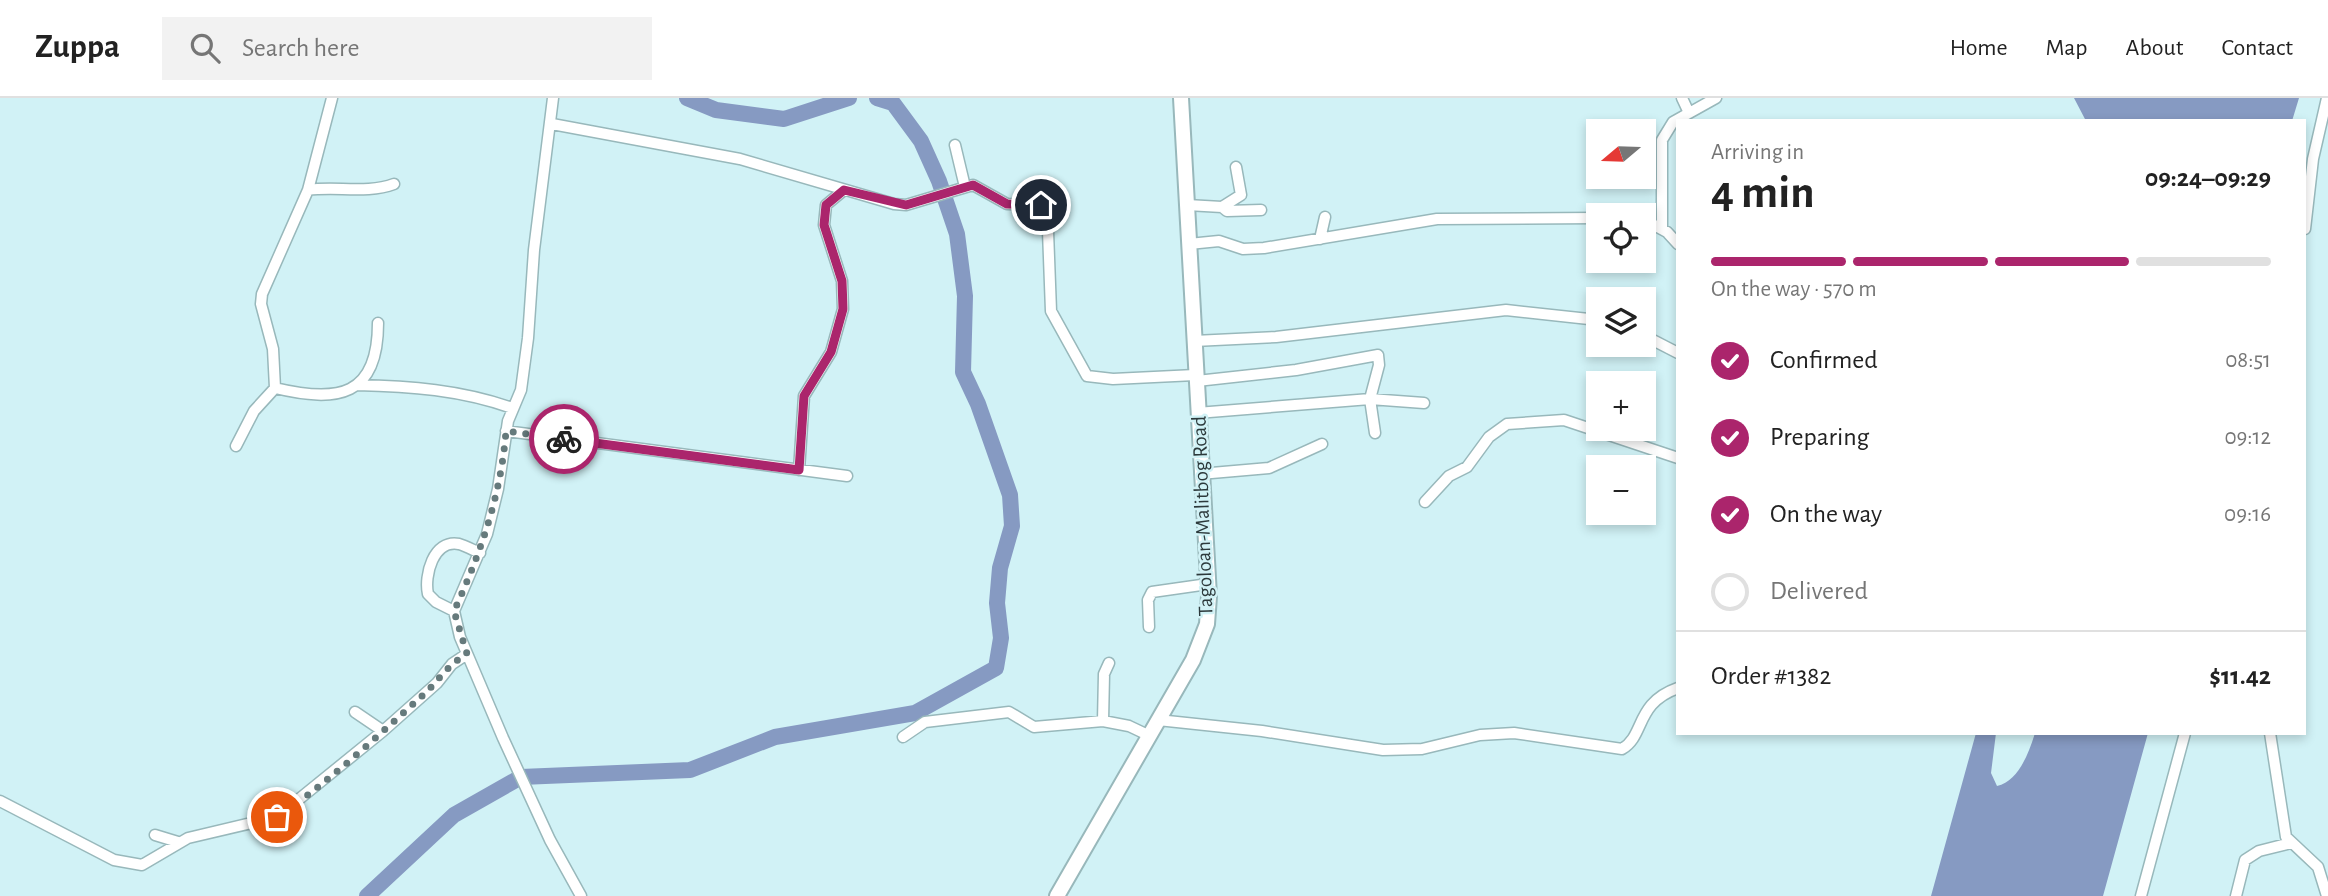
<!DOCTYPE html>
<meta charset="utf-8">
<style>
:root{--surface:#fff;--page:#f2f2f2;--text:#222;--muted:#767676;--line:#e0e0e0;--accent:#ab256c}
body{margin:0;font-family:"Alegreya Sans",sans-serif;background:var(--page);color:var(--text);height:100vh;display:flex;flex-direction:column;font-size:26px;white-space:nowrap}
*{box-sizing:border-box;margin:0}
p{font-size:23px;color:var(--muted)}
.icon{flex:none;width:38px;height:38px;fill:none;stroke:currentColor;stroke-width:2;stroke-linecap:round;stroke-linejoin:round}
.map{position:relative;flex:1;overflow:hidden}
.side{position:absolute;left:1676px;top:21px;width:630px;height:616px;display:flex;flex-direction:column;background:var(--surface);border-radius:0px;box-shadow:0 4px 10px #0003}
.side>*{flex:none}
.needle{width:46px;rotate:251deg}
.fabs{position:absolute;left:1586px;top:21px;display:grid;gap:14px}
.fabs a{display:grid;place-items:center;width:70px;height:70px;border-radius:0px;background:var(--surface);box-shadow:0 4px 10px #0003;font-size:35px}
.pin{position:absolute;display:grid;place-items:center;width:60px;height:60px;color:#fff;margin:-30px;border:4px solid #fff;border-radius:50%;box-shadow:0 2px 7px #0007}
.courier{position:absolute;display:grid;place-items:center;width:70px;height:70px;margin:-35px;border:5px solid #ab256c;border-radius:50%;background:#fff;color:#222;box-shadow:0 2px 9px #0007}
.overview em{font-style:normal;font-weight:700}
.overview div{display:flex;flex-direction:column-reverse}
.overview{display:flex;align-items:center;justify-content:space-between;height:119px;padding:0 35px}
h1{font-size:46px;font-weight:700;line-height:52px}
.bar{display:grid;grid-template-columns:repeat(4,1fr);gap:10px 7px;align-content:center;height:84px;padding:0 35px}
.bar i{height:9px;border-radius:5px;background:var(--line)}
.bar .active{background:var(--accent)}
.bar p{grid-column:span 4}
.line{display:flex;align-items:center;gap:18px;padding:0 35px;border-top:2px solid var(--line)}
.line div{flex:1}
ol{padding:0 35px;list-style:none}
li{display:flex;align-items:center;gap:21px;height:77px}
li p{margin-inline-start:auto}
li .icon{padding:7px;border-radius:50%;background:var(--accent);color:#fff;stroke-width:4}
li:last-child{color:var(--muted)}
li i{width:38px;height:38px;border:4px solid var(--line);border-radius:50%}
header{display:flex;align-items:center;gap:42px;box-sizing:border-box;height:98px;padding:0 35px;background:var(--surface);border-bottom:2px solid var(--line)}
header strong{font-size:33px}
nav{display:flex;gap:38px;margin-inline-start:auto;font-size:24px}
.search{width:490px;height:63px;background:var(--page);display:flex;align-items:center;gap:18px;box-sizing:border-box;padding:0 24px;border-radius:0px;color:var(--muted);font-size:26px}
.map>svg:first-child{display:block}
</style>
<header>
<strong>Zuppa</strong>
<div class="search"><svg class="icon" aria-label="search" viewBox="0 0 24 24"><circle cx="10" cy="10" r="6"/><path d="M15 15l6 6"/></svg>Search here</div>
<nav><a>Home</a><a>Map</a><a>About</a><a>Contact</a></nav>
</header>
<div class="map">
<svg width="2328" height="798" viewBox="0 0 2328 798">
<rect width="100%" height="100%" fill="#d1f2f6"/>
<path fill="#869ac2" d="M2074 0H2299L2292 23H2086Z
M1976 635H1996L1991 675 1997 688C2019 683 2029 654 2035 635H2148L2103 798H1931Z"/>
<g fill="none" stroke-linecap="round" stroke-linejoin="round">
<path stroke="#869ac2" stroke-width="16" d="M687 0 716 12 784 21 849 0
M367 798 454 717 521 679 690 672 775 639 915 615 996 570 1001 540 997 505 1000 470 1012 428 1010 397 978 306 963 274 965 198 957 136 939 83 921 43 893 5 877 0"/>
<defs>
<path id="minor" d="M332 0 308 92 262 196 261 206 273 251 275 290C338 305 378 299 378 225
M553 0 534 152 528 240 521 292 508 323 498 391 487 436 454 513 460 539 503 640 550 742 581 798
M1682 0 1689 15
M552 26 740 61 894 106 906 107 973 87 1007 106 1041 107 1048 133 1051 213 1087 278 1113 281 1195 277
M955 47 965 89
M308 92C336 88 367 96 394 86
M1187 107 1222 109 1241 97 1236 69
M1222 109 1227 113 1261 112
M1643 121 1667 134 1678 146
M1662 130V42L1673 24 1716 0
M2305 131 2313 61 2327 0
M1320 141 1325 119
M1189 146 1219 143 1243 151 1264 150 1437 121 1598 120
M1643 237 1678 255
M1194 243 1276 239 1506 212 1598 222
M1197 283 1296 272 1378 257 1379 267 1370 301 1375 335
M357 287C409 288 462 292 512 310
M1197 315 1370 301 1424 305
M506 333 847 378
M236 348 254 313 275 290
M799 372 804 298 831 254 843 211 842 183 824 127 826 107 844 92
M1200 376 1269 370 1322 346
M1425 404 1449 378 1467 369 1489 339 1507 326 1564 322 1678 360
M454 513 436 504 428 496C424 478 433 441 459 446 466 448 473 452 480 455
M1149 529 1148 502 1152 494 1208 486
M355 614 383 633
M1158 622 1262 633 1383 652 1422 651 1480 637 1514 635 1622 651C1645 638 1635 605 1678 590
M1103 623 1104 576 1109 565
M2270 635 2286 739 2318 769 2327 798
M903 639 925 624 1009 614 1034 629 1103 623 1129 628 1148 637
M0 703 114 762 142 767 188 740 277 719 383 633 437 585 452 566 467 556
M155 737 178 744
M2141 798 2185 635
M2236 798 2245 762 2259 753 2291 745"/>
<path id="secondary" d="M1057 798 1193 562 1207 526 1209 498 1181 0"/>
</defs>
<use href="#minor" stroke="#98b8bb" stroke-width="13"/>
<use href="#secondary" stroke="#98b8bb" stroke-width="18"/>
<use href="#minor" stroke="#fff" stroke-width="10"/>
<use href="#secondary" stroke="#fff" stroke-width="14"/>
</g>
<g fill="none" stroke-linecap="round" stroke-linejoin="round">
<path stroke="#667a7c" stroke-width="7" stroke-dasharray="0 12.6" d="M277 719C328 685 375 640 421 599 437 585 448 566 467 556L454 513C481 454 501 397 506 333L564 341"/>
<path stroke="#ab256c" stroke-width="9" d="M564 341 799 372 804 298 831 254 843 211 842 183 824 127 826 107 844 92 906 107 973 87 1007 106 1041 107"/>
</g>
<g text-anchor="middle" stroke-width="5" stroke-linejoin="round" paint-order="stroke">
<g font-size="21" fill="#2c393b" stroke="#d1f2f6">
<text transform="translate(1202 418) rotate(-92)" y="7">Tagoloan-Malitbog Road</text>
</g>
</g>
</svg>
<div class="fabs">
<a><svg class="needle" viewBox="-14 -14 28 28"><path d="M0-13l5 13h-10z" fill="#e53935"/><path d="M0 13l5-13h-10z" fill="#767676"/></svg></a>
<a><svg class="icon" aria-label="locate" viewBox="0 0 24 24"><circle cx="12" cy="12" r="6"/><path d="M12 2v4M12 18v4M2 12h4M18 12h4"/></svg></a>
<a><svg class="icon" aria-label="layers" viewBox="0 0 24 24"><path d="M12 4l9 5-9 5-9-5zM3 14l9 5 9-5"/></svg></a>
<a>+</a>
<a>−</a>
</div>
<div class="pin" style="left:277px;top:719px;background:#ea580c"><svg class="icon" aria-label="bag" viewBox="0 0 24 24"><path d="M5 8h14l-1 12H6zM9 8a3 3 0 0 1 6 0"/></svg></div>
<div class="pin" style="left:1041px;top:107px;background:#1f2937"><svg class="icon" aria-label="home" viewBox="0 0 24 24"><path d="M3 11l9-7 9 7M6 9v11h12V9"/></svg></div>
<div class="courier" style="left:564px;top:341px"><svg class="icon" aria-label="bike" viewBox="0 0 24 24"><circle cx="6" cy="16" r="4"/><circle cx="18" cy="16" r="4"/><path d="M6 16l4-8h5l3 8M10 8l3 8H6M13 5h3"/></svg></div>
<section class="side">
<div class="overview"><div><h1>4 min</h1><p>Arriving in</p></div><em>09:24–09:29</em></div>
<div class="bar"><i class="active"></i><i class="active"></i><i class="active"></i><i></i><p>On the way · 570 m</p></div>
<ol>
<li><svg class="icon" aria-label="check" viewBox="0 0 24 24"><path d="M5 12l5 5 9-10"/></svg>Confirmed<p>08:51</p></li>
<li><svg class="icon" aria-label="check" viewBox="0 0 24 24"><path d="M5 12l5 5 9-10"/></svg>Preparing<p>09:12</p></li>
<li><svg class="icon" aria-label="check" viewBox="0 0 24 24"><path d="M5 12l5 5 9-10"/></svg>On the way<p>09:16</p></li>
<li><i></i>Delivered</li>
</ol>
<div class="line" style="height:91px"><div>Order #1382</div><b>$11.42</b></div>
</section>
</div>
